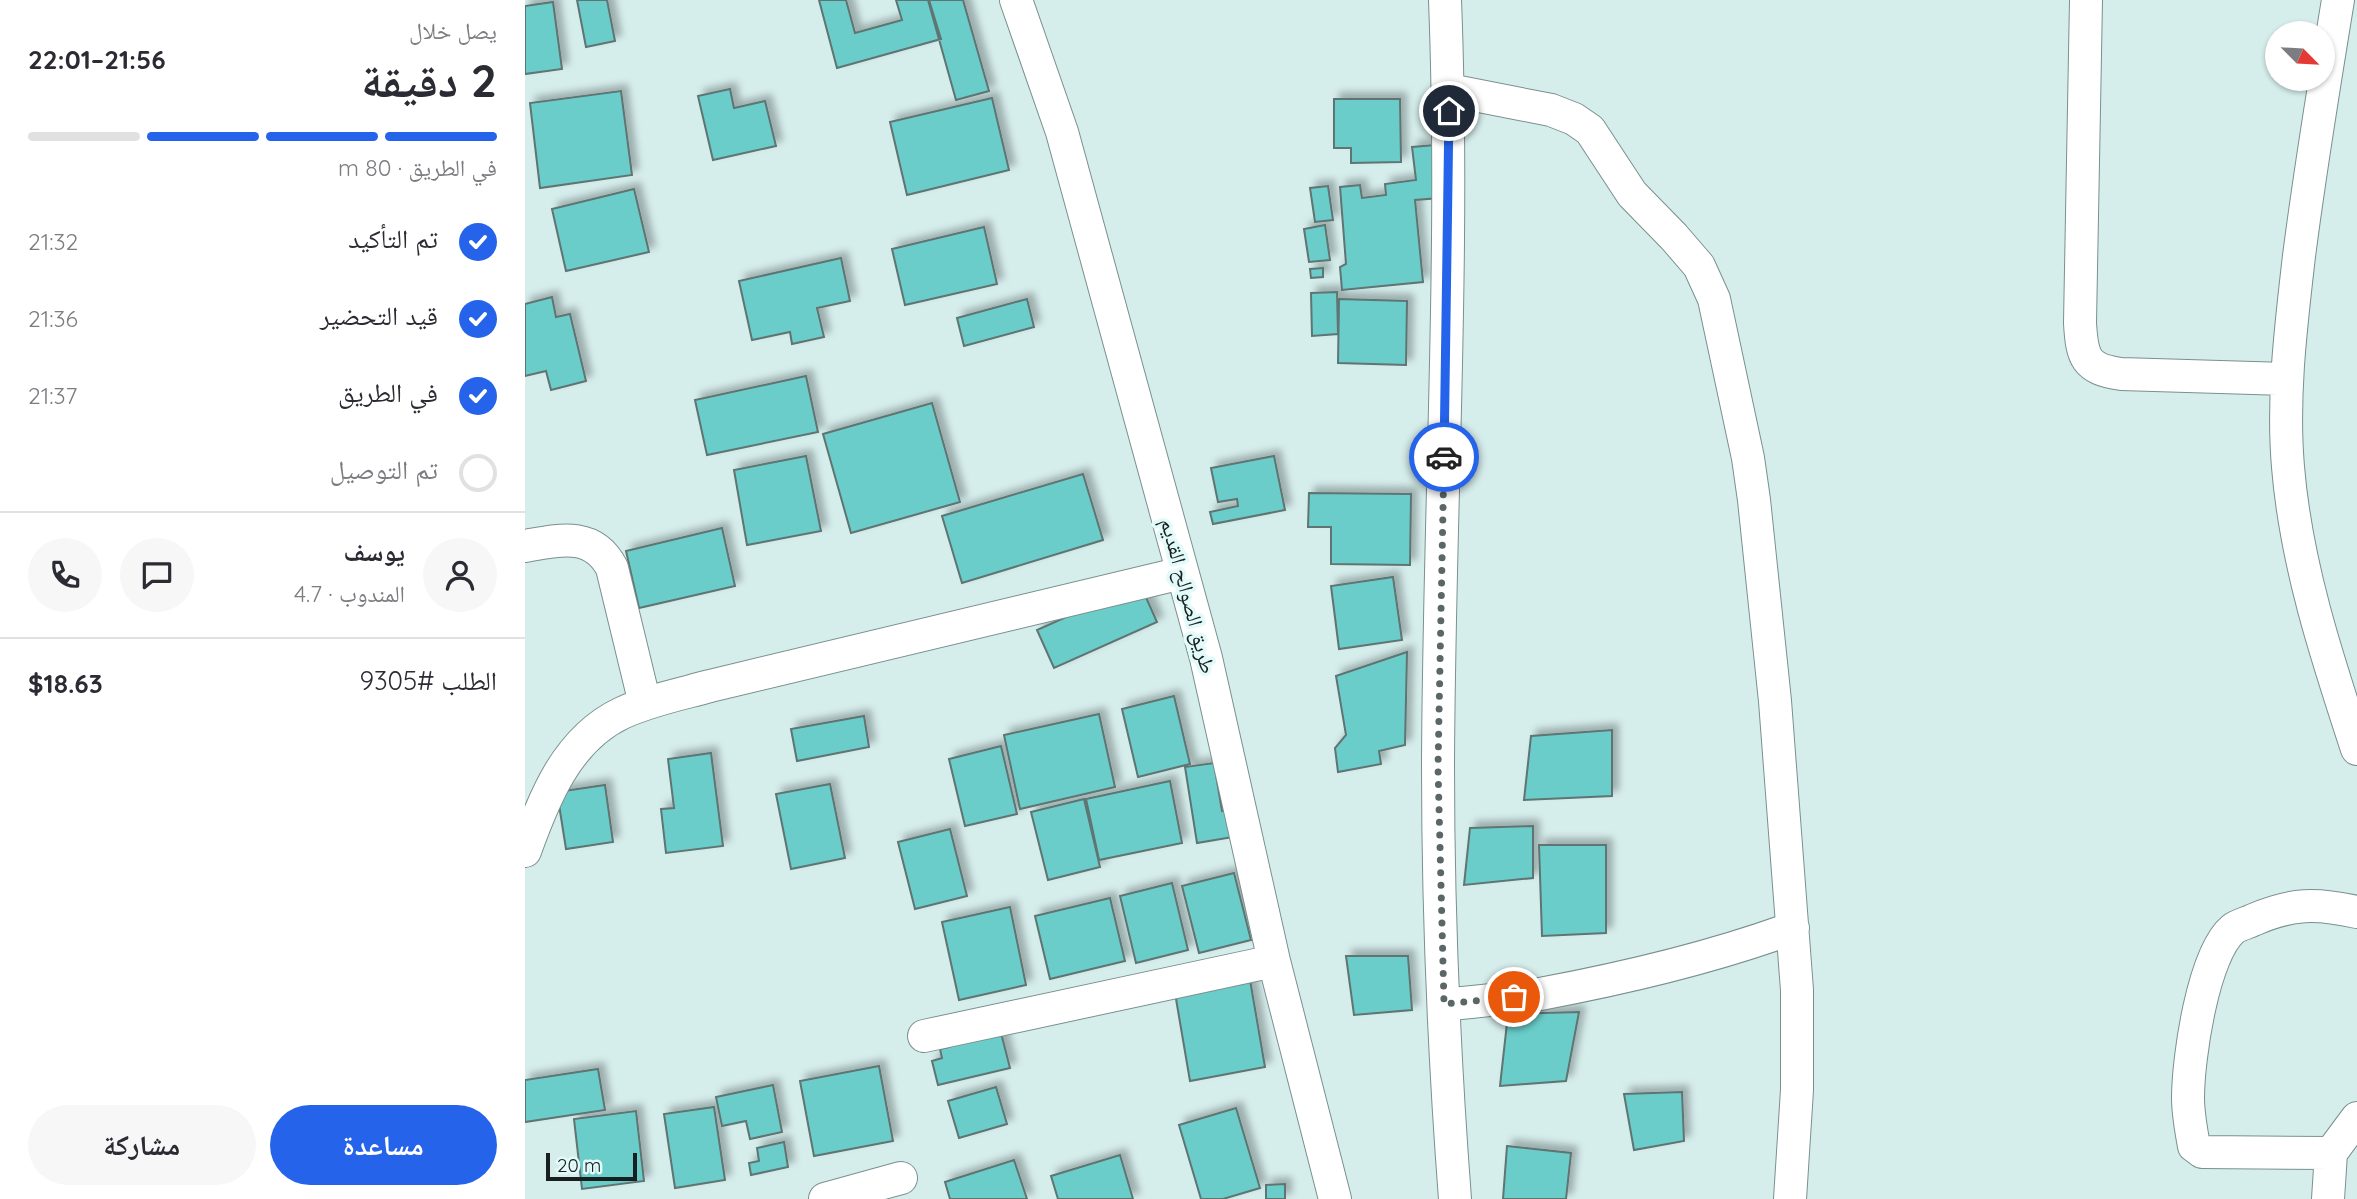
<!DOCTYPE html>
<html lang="ar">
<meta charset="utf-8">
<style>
:root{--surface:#fff;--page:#f7f7f7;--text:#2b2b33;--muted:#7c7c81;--line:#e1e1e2;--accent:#2563eb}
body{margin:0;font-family:Quicksand,"Noto Naskh Arabic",sans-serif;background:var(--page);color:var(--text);direction:rtl;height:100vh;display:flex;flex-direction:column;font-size:26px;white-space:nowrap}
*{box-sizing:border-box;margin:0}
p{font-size:23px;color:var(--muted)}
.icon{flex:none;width:38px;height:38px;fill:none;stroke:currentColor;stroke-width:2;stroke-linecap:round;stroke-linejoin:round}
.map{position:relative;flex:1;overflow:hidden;direction:ltr}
.panel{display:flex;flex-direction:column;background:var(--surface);width:525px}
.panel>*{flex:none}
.needle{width:46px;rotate:114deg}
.tools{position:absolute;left:1740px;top:21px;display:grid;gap:14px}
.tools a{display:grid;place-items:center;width:70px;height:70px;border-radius:50%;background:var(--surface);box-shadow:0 2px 5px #0004;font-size:35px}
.scale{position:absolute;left:21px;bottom:18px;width:91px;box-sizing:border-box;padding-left:7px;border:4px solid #171f1f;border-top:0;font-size:19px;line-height:24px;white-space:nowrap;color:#171f1f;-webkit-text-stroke:5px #e2faf9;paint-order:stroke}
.pin{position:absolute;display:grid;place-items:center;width:60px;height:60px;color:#fff;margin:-30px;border:4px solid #fff;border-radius:50%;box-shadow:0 2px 7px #0007}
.courier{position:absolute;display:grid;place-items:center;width:70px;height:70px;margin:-35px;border:5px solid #2563eb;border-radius:50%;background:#fff;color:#222;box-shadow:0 2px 9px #0007}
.head em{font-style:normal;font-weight:700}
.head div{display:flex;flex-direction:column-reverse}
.head{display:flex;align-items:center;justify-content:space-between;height:119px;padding:0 28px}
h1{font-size:46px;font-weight:700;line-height:52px}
.bar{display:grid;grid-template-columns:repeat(4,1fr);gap:10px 7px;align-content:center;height:84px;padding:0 28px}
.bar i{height:9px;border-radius:5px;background:var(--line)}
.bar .current{background:var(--accent)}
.bar p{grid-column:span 4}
.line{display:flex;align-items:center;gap:18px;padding:0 28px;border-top:2px solid var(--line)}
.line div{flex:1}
.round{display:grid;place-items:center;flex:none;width:74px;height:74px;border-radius:37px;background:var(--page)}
ol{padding:0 28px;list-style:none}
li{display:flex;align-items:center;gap:21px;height:77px}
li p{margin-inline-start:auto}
li .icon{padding:7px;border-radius:50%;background:var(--accent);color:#fff;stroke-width:4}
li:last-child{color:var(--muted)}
li i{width:38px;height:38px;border:4px solid var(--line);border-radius:50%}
.action{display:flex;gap:14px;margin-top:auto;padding:14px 28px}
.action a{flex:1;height:80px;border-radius:42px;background:var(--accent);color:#fff;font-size:28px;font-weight:700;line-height:80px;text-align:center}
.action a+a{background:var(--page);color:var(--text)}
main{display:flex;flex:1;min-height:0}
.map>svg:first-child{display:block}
</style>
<main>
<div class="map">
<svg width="1832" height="1199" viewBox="0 0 1832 1199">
<defs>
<filter id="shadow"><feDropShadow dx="6" dy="-6" stdDeviation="3.5" flood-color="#0004"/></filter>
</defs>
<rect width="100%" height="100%" fill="#d5edeb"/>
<path fill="#6bcdca" stroke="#5e7473" stroke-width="2" filter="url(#shadow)" d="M52 0H82L90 41 61 47Z
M294 0H321L330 33 377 20 371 0H404L416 39 312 68Z
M403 0H438L464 91 431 100Z
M28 2 37 69 0 74V6Z
M205 89 209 108 240 101 251 146 188 160 173 96Z
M96 91 107 175 15 188 5 103Z
M467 98 484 170 382 195 365 122Z
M809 99H875L876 162 826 163V148H809Z
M910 145 915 198 890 200 898 282 817 290 815 267 821 264 815 187 835 185 837 198 861 195 860 184 891 180 887 147Z
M803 186 808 220 790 222 785 188Z
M109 189 124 252 41 271 27 209Z
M800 225 805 260 784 262 779 229Z
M459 227 472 284 380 305 367 249Z
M316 258 325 301 292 308 299 337 267 344 265 332 227 340 214 281Z
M798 268V277L786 278 785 269Z
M812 292 813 334 787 336 786 293Z
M27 297 31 317 45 314 61 381 26 390 21 371 0 376V304Z
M502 299 509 327 439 346 432 318Z
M814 299 882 301 881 365 813 363Z
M281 376 293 432 182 455 170 400Z
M407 403 435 502 326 533 298 434Z
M281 456 296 531 222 545 209 470Z
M749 456 760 510 688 524 685 512 713 506 712 499 693 502 686 468Z
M558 474 578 540 437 583 417 516Z
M784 493 886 494 885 565 806 564V527H783Z
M197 528 210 586 114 608 101 551Z
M868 577 877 640 814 649 806 586Z
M615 584 632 622 529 668 512 630Z
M882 652 880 745 854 751 856 764 813 772 810 748 821 735 811 676Z
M649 696 665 764 613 777 597 709Z
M574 714 590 787 495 809 479 735Z
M339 716 344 747 272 761 266 729Z
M1087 730V796L999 800 1006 736Z
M476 746 492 814 440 826 424 759Z
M186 753 198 846 141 853 136 809 149 808 143 759Z
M689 763 697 811 704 809 708 837 672 843 660 767Z
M645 781 657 843 574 860 561 799Z
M305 784 320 858 266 869 251 794Z
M80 785 88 842 41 849 32 792Z
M559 799 575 867 523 880 506 812Z
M1008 826V878L939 885 945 828Z
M425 829 442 896 390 909 373 842Z
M1014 845H1081V933L1017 936Z
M709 873 726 940 674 953 657 886Z
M647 883 663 950 611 963 595 896Z
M585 898 600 961 525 979 510 916Z
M485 907 501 985 434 1000 417 922Z
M821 956H883L887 1010 829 1015Z
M725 980 740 1067 665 1081 650 993Z
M1054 1012 1041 1081 975 1086 983 1014Z
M475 1029 485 1068 413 1085 407 1061 417 1058 415 1049 424 1047 421 1042Z
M354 1066 368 1141 289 1156 275 1081Z
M73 1069 80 1110 0 1122V1080Z
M248 1085 257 1132 225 1139 221 1121 197 1126 191 1097Z
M471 1087 482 1124 434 1138 423 1101Z
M1157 1092 1159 1141 1109 1150 1099 1094Z
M189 1107 200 1180 150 1188 139 1114Z
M711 1108 735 1188 698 1199H676L654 1125Z
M111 1111 119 1181 57 1189 49 1119Z
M259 1142 263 1167 226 1175 224 1163 234 1161 232 1148Z
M982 1146 1046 1153 1041 1199H978Z
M595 1155 608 1199H533L526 1176Z
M489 1160 502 1199H425L420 1182Z
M760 1184V1199H741V1185Z"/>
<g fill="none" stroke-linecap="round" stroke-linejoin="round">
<defs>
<path id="minor" d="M491 0 537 132 681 658 749 961 810 1199
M920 0C930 255 914 510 913 765 913 910 919 1055 930 1199
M1561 0 1555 323C1557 357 1560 369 1596 374L1761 379
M1813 0C1799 85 1785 171 1774 256 1766 326 1757 397 1763 467 1771 564 1802 658 1832 749
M924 90 1026 110 1049 119 1065 130 1107 194 1149 237 1174 266 1189 299 1223 458 1229 500 1250 701 1272 990V1090L1265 1199
M0 546C34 540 68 531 87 568L120 704
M0 851C19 798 42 739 97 713 125 700 156 694 185 686L657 573
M919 1005C951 1001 983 999 1015 994 1101 978 1186 958 1268 928
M399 1036 749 961
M1806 1153 1677 1152 1669 1146C1666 1130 1663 1114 1663 1098 1663 1059 1678 954 1708 929 1713 925 1722 923 1728 920 1767 903 1791 903 1832 912
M300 1199 376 1178
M1803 1199 1806 1153 1832 1118"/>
</defs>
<use href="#minor" stroke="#7a908f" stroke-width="34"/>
<use href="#minor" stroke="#fff" stroke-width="32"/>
</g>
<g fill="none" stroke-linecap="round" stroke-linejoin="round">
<path stroke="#5a6766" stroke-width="7" stroke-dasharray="0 12.6" d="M919 457 913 767 919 1004 989 997"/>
<path stroke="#2563eb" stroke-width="9" d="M919 457 924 111"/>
</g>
<g text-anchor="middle" stroke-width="7" stroke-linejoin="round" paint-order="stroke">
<g font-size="21" fill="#171f1f" stroke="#e2faf9">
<text transform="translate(663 596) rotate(75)" y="7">طريق الصوالح القديم</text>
</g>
</g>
</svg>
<div class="tools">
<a><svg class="needle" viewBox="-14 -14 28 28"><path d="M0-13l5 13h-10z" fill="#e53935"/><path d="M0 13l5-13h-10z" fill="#7c7c81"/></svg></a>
</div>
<div class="scale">20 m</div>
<div class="pin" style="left:989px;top:997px;background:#ea580c"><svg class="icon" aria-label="bag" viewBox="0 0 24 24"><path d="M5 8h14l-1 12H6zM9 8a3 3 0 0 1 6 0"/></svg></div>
<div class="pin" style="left:924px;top:111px;background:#1f2937"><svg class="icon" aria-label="home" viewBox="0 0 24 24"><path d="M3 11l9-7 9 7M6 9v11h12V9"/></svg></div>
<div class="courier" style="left:919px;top:457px"><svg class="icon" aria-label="car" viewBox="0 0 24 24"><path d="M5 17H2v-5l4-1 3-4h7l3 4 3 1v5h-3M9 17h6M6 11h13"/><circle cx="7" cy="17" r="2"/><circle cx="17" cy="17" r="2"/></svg></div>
</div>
<section class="panel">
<div class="head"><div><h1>2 دقيقة</h1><p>يصل خلال</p></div><em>21:56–22:01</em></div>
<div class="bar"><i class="current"></i><i class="current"></i><i class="current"></i><i></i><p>في الطريق · 80 m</p></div>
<ol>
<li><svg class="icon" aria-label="check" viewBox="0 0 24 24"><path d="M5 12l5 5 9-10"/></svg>تم التأكيد<p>21:32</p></li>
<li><svg class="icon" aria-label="check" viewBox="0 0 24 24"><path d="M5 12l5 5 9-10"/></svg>قيد التحضير<p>21:36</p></li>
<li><svg class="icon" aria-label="check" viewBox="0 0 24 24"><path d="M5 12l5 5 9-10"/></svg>في الطريق<p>21:37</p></li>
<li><i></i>تم التوصيل</li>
</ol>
<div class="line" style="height:126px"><a class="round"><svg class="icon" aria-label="person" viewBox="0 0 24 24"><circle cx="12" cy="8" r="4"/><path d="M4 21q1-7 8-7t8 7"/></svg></a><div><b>يوسف</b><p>المندوب · 4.7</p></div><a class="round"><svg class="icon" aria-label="chat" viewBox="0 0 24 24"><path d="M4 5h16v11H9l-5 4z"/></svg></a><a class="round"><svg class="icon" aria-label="phone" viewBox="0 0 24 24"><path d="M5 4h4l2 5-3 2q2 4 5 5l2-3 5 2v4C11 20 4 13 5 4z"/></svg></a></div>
<div class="line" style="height:91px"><div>الطلب #9305</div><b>$18.63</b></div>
<div class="action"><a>مساعدة</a><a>مشاركة</a></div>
</section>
</main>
